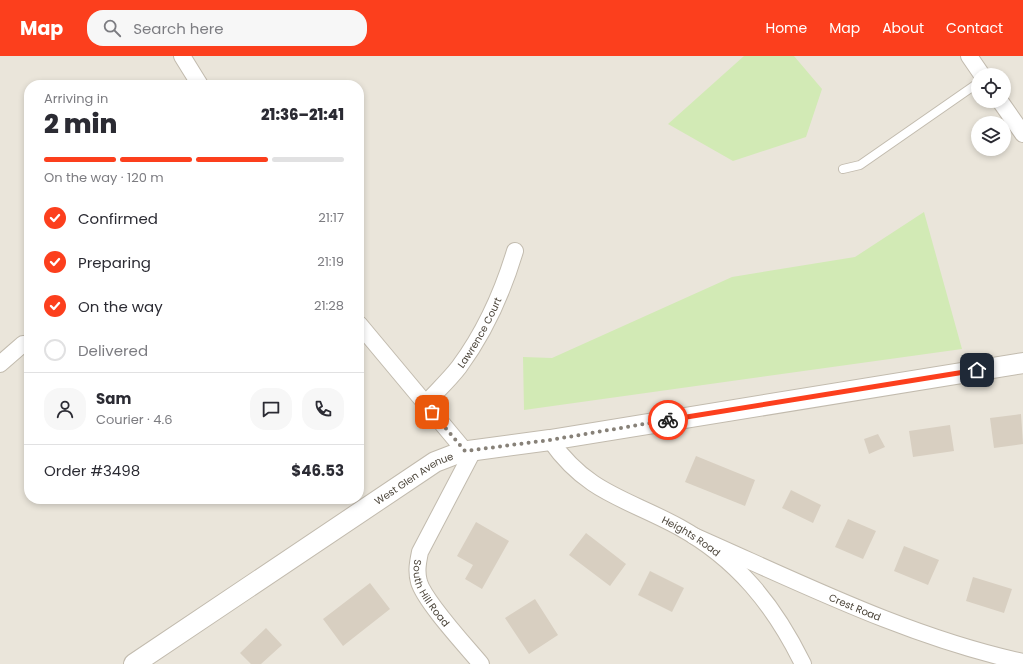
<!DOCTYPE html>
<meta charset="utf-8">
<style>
:root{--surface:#fff;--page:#f7f7f7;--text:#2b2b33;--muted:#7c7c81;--line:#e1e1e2;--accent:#fc3f1d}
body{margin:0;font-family:Poppins,sans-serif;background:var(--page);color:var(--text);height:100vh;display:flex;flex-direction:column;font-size:15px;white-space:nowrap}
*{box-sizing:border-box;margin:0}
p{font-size:13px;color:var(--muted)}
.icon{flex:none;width:22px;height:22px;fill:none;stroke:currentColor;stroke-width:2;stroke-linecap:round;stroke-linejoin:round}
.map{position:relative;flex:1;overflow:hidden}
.details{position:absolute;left:24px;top:24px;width:340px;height:424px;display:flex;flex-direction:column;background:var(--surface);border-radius:16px;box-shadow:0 2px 6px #0003}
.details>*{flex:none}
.tools{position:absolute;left:971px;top:12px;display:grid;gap:8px}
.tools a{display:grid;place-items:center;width:40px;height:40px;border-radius:50%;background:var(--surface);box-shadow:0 2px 6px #0003;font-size:20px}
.pin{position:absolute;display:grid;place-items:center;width:34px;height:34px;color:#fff;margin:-17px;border-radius:8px;box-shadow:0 2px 6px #0006}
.courier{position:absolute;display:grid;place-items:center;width:40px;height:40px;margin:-20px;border:3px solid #fc3f1d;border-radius:50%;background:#fff;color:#222;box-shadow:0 1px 5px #0007}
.overview em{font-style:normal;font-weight:800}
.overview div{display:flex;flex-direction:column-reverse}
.overview{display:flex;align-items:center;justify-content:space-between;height:68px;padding:0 20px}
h1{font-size:26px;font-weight:800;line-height:30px}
.bar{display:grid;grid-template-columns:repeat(4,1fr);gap:6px 4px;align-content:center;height:48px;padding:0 20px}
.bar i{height:5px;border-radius:3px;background:var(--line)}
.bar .active{background:var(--accent)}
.bar p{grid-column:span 4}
.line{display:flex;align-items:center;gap:10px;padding:0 20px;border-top:1px solid var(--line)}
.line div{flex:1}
.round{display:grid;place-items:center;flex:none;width:42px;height:42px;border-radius:16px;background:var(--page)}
ol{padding:0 20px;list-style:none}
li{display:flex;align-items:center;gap:12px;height:44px}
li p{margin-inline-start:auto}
li .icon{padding:4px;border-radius:50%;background:var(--accent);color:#fff;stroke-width:4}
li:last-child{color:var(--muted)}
li i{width:22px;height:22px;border:2px solid var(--line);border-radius:50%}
header{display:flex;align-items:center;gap:24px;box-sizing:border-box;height:56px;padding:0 20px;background:var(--accent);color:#fff}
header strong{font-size:19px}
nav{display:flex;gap:22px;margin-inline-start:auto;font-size:14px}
.search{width:280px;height:36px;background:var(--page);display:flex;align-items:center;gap:10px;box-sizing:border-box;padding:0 14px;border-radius:16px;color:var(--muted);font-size:15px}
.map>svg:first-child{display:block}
</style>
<header>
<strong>Map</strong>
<div class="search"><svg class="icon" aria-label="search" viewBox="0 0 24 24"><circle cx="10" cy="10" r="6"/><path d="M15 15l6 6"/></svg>Search here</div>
<nav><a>Home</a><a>Map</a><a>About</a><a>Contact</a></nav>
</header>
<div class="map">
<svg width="1023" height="608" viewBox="0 0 1023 608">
<rect width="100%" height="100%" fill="#f6f3ec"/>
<path fill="#eae5da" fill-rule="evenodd" d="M0 0H1023V608H0ZM978 19H1004V45H978ZM29 29H359V443H29ZM978 67H1004V93H978Z"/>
<path fill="#d2eab5" d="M744 0H794L822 33 806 81 733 105 668 68Z
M924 156 962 293 524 354 523 301 552 302 732 221 855 201Z"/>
<path fill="#d8cfc1" d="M1021 358 1023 388 994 392 990 362Z
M950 369 954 395 913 401 909 375Z
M878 378 885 391 869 398 864 383Z
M696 400 755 424 745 450 685 426Z
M791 434 821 449 813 467 782 452Z
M848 463 876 475 863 503 835 491Z
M476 466 509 485 482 533 465 523 473 509 457 500Z
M586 477 626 508 610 530 569 499Z
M904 490 939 504 928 529 894 515Z
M650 515 684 532 672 556 638 539Z
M973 521 1012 533 1004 557 966 545Z
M370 527 390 553 343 590 323 563Z
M535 543 558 579 529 598 505 562Z
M266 572 282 589 261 608H251L240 597Z"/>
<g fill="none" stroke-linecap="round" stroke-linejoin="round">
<defs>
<path id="service" d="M843 113 860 109 978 27"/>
<g id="minor">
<path d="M182 0 200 29"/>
<path d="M969 0 982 19"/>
<path d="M1000 45 1023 78"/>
<path d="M359 268 465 395"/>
<path d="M0 308 23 288"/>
<path id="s1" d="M426 347C437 335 449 324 459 311 484 277 503 235 515 195"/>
<path id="s2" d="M550 384C588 438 626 442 679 471 737 503 774 549 803 608"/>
<path id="s3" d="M473 395 420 496C418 506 416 515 419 526 425 546 466 590 481 608"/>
<path id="s4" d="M694 480C801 527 908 581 1023 606"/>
</g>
<g id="tertiary">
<path id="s5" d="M134 608 435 406 461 396 550 384 1023 307"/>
</g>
</defs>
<use href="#service" stroke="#c2bbae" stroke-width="10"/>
<use href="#minor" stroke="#c2bbae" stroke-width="18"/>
<use href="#tertiary" stroke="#c2bbae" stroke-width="22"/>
<use href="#service" stroke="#fff" stroke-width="8"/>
<use href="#minor" stroke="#fff" stroke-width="16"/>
<use href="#tertiary" stroke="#fff" stroke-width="20"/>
</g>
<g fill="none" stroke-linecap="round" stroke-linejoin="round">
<path stroke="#878178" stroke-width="4" stroke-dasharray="0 7.2" d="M432 356 465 395 550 384 668 364"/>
<path stroke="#fc3f1d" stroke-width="5" d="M668 364 977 314"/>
</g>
<g text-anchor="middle" stroke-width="3" stroke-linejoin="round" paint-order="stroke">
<g font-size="10" fill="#4b4439" stroke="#fff">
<text dy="4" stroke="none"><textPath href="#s1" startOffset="89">Lawrence Court</textPath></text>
<text dy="4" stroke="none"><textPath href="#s5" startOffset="336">West Glen Avenue</textPath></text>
<text dy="4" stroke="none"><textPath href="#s2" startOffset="173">Heights Road</textPath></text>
<text dy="4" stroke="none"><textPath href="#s3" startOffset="159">South Hill Road</textPath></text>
<text dy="4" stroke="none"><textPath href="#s4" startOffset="176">Crest Road</textPath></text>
</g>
</g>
</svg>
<div class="tools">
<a><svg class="icon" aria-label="locate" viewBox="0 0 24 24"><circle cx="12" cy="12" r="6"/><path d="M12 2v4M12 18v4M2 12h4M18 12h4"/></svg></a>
<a><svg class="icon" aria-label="layers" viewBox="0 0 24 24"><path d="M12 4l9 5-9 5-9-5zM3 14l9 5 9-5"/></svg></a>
</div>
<div class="pin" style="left:432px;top:356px;background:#ea580c"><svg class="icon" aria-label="bag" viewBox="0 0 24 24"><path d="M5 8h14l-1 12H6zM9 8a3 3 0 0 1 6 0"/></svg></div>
<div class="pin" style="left:977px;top:314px;background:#1f2937"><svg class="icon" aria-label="home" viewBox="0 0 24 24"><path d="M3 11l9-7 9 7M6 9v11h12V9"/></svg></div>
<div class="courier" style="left:668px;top:364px"><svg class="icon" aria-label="bike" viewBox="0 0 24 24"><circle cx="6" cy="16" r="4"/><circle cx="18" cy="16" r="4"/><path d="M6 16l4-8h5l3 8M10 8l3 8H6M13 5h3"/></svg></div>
<section class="details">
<div class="overview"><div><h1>2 min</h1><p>Arriving in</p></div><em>21:36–21:41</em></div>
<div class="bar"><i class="active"></i><i class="active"></i><i class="active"></i><i></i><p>On the way · 120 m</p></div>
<ol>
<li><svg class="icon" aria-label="check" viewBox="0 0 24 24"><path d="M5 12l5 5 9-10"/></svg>Confirmed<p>21:17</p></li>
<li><svg class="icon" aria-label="check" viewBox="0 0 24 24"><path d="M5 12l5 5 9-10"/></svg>Preparing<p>21:19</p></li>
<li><svg class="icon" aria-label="check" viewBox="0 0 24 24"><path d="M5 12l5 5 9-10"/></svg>On the way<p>21:28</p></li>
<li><i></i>Delivered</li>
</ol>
<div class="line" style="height:72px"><a class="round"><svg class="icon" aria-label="person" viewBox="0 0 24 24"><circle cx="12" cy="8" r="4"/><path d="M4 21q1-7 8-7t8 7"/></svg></a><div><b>Sam</b><p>Courier · 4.6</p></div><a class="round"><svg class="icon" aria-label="chat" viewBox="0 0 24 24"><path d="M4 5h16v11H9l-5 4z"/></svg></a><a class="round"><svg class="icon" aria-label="phone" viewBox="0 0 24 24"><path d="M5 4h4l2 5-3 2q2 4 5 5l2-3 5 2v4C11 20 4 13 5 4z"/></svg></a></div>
<div class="line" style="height:52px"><div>Order #3498</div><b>$46.53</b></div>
</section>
</div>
